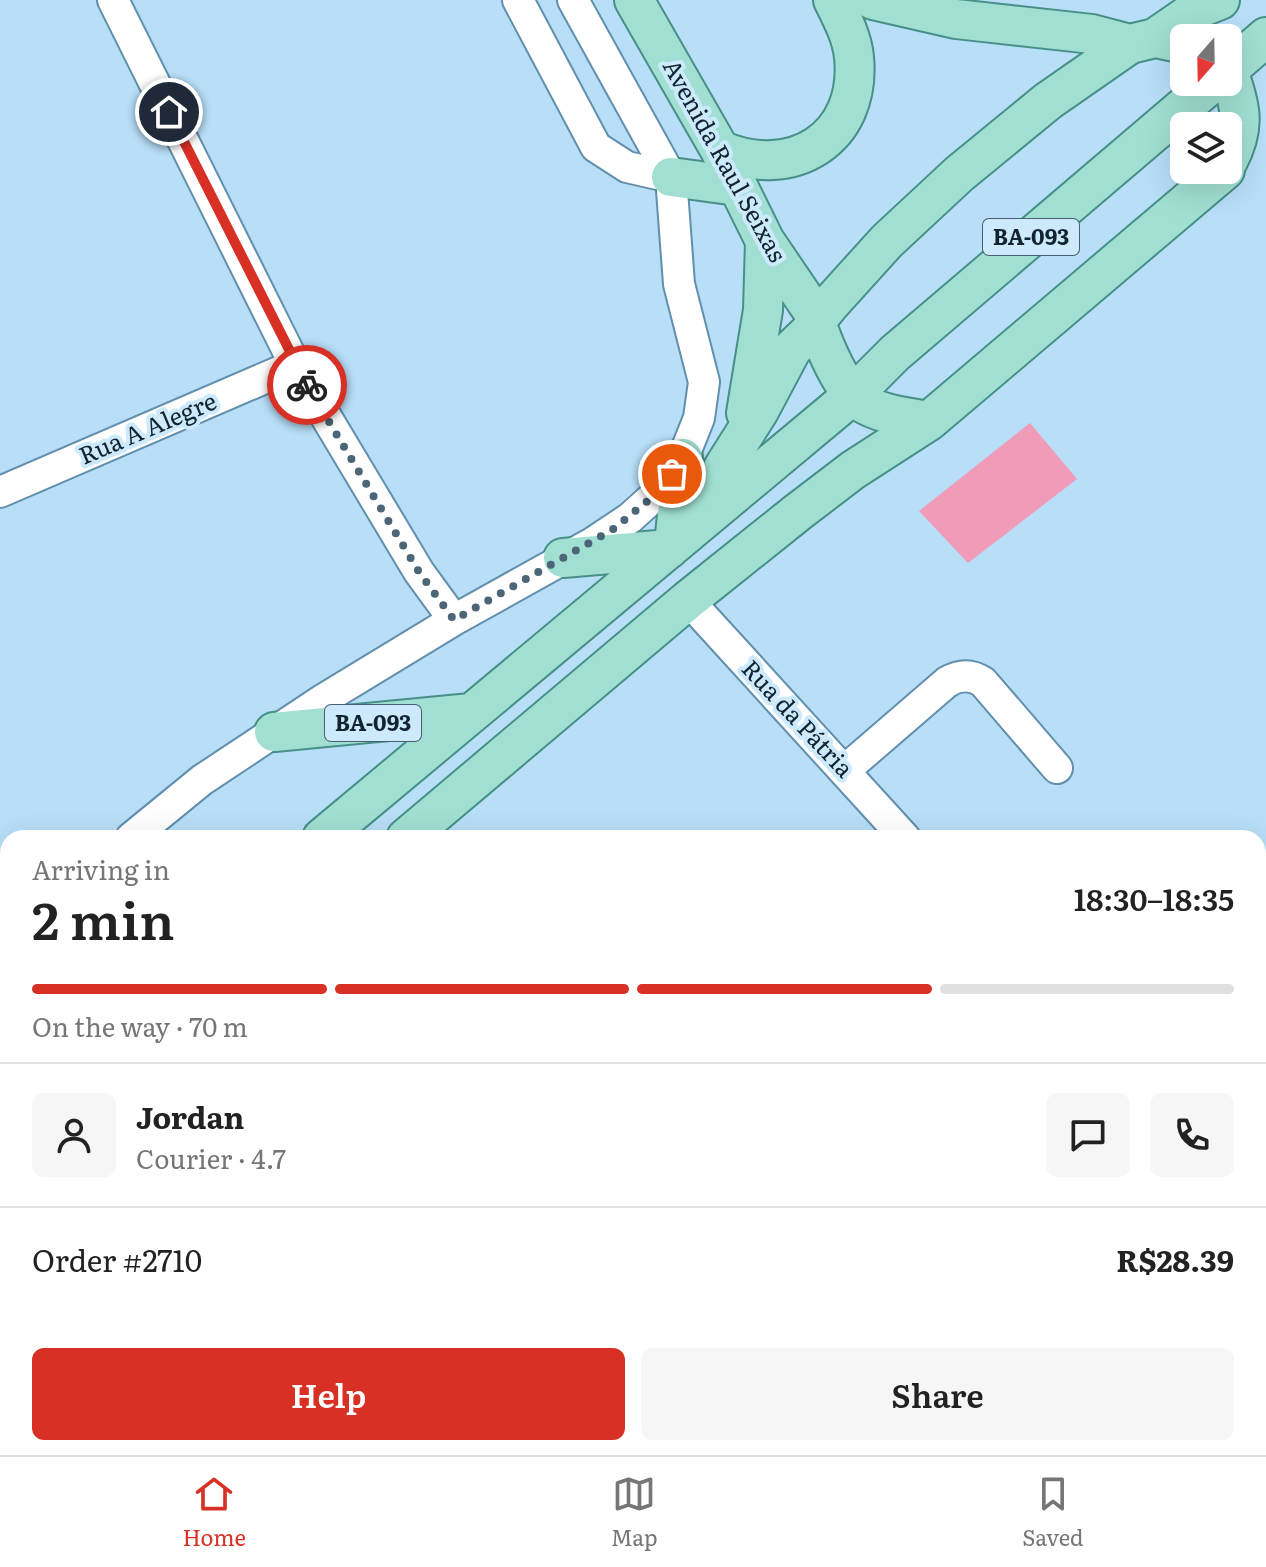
<!DOCTYPE html>
<meta charset="utf-8">
<style>
:root{--surface:#fff;--page:#f6f6f6;--text:#222;--muted:#767676;--line:#e0e0e0;--accent:#d93025}
body{margin:0;font-family:Literata,serif;background:var(--page);color:var(--text);height:100vh;display:flex;flex-direction:column;font-size:30px;white-space:nowrap}
*{box-sizing:border-box;margin:0}
p{font-size:26px;color:var(--muted)}
.icon{flex:none;width:44px;height:44px;fill:none;stroke:currentColor;stroke-width:2;stroke-linecap:round;stroke-linejoin:round}
.map{position:relative;flex:1;overflow:hidden}
.details{position:absolute;left:0px;top:830px;width:1266px;height:626px;display:flex;flex-direction:column;background:var(--surface);border-radius:24px 24px 0 0;box-shadow:0 8px 32px #0002}
.details>*{flex:none}
.needle{width:52px;rotate:200deg}
.fabs{position:absolute;left:1170px;top:24px;display:grid;gap:16px}
.fabs a{display:grid;place-items:center;width:72px;height:72px;border-radius:12px;background:var(--surface);box-shadow:0 8px 32px #0002;font-size:40px}
.pin{position:absolute;display:grid;place-items:center;width:68px;height:68px;color:#fff;margin:-34px;border:4px solid #fff;border-radius:50%;box-shadow:0 2px 8px #0007}
.courier{position:absolute;display:grid;place-items:center;width:80px;height:80px;margin:-40px;border:6px solid #d93025;border-radius:50%;background:#fff;color:#222;box-shadow:0 2px 10px #0007}
.head em{font-style:normal;font-weight:600}
.head div{display:flex;flex-direction:column-reverse}
.head{display:flex;align-items:center;justify-content:space-between;height:136px;padding:0 32px}
h1{font-size:52px;font-weight:600;line-height:60px}
.bar{display:grid;grid-template-columns:repeat(4,1fr);gap:12px 8px;align-content:center;height:96px;padding:0 32px}
.bar i{height:10px;border-radius:6px;background:var(--line)}
.bar .on{background:var(--accent)}
.bar p{grid-column:span 4}
.line{display:flex;align-items:center;gap:20px;padding:0 32px;border-top:2px solid var(--line)}
.line div{flex:1}
.round{display:grid;place-items:center;flex:none;width:84px;height:84px;border-radius:12px;background:var(--page)}
.action{display:flex;gap:16px;margin-top:auto;padding:16px 32px}
.action a{flex:1;height:92px;border-radius:12px;background:var(--accent);color:#fff;font-size:32px;font-weight:600;line-height:92px;text-align:center}
.action a+a{background:var(--page);color:var(--text)}
.menu{display:flex;justify-content:space-around;align-items:center;height:112px;border-top:2px solid var(--line);background:var(--surface);font-size:22px;color:var(--muted)}
.menu a{display:grid;justify-items:center;gap:4px}
.menu .on{color:var(--accent)}
.map>svg:first-child{display:block}
</style>
<div class="map">
<svg width="1266" height="1455" viewBox="0 0 1266 1455">
<rect width="100%" height="100%" fill="#b8def8"/>
<path fill="#f09cb8" d="M1030 423 1077 479 968 563 919 511Z"/>
<g fill="none" stroke-linecap="round" stroke-linejoin="round">
<defs>
<path id="minor" d="M113 0 295 365 419 572 454 620
M518 0 596 147 627 167 671 177
M0 492 295 365
M688 600 905 838
M845 770 947 682C959 675 971 674 983 682L1057 768
M131 838 202 780 324 699 454 620 594 542 630 518 661 490 683 458 699 418 704 382 679 284 671 177 573 0
M0 949 8 942
M600 1448 602 1455
M1153 1448 1158 1455
M69 1455 77 1448
M313 1455 324 1448"/>
<path id="major" d="M634 0 720 150 765 241 818 319
M873 0 956 19 1092 34 1130 44
M1155 38 1197 9 1220 0
M1228 70 1266 37
M1228 71C1241 106 1246 127 1228 161
M720 150C792 181 862 139 854 57 852 37 842 18 833 0
M671 177 737 186
M817 325C825 348 842 389 861 402 881 415 907 417 929 421
M746 413 763 310 765 241
M700 516 723 468 759 411 792 349 817 325 818 319 830 304 887 241 959 174 1048 101 1130 44 1155 38 1184 44
M674 544 683 458
M563 558 669 549
M274 732 471 713
M322 838 853 395 895 353 1213 82
M406 838 688 600 798 512 853 470 929 421 1225 170
M0 1113 8 1106
M0 1186 8 1179"/>
</defs>
<use href="#minor" stroke="#618fad" stroke-width="34"/>
<use href="#major" stroke="#469087" stroke-width="42"/>
<use href="#minor" stroke="#fff" stroke-width="30"/>
<use href="#major" stroke="#a1dfd3" stroke-width="38"/>
</g>
<g fill="none" stroke-linecap="round" stroke-linejoin="round">
<path stroke="#4c6577" stroke-width="8" stroke-dasharray="0 14.4" d="M307 385 419 572 454 620 612 530 661 490 672 474"/>
<path stroke="#d93025" stroke-width="10" d="M169 112 307 385"/>
</g>
<g text-anchor="middle" stroke-width="8" stroke-linejoin="round" paint-order="stroke">
<g fill="#cdeafd" stroke="#4a5f6e" stroke-width="2">
<rect x="983" y="219" width="96" height="36" rx="6"/>
<rect x="325" y="705" width="96" height="36" rx="6"/>
</g>
<g font-size="22" font-weight="bold" fill="#122431">
<text x="1031" y="245">BA-093</text>
<text x="373" y="731">BA-093</text>
</g>
<g font-size="24" fill="#122431" stroke="#cdeafd">
<text transform="translate(724 161) rotate(61)" y="8">Avenida Raul Seixas</text>
<text transform="translate(148 429) rotate(-23)" y="8">Rua A Alegre</text>
<text transform="translate(797 719) rotate(47)" y="8">Rua da Pátria</text>
</g>
</g>
</svg>
<div class="fabs">
<a><svg class="needle" viewBox="-14 -14 28 28"><path d="M0-13l5 13h-10z" fill="#e53935"/><path d="M0 13l5-13h-10z" fill="#767676"/></svg></a>
<a><svg class="icon" aria-label="layers" viewBox="0 0 24 24"><path d="M12 4l9 5-9 5-9-5zM3 14l9 5 9-5"/></svg></a>
</div>
<div class="pin" style="left:672px;top:474px;background:#ea580c"><svg class="icon" aria-label="bag" viewBox="0 0 24 24"><path d="M5 8h14l-1 12H6zM9 8a3 3 0 0 1 6 0"/></svg></div>
<div class="pin" style="left:169px;top:112px;background:#1f2937"><svg class="icon" aria-label="home" viewBox="0 0 24 24"><path d="M3 11l9-7 9 7M6 9v11h12V9"/></svg></div>
<div class="courier" style="left:307px;top:385px"><svg class="icon" aria-label="bike" viewBox="0 0 24 24"><circle cx="6" cy="16" r="4"/><circle cx="18" cy="16" r="4"/><path d="M6 16l4-8h5l3 8M10 8l3 8H6M13 5h3"/></svg></div>
<section class="details">
<div class="head"><div><h1>2 min</h1><p>Arriving in</p></div><em>18:30–18:35</em></div>
<div class="bar"><i class="on"></i><i class="on"></i><i class="on"></i><i></i><p>On the way · 70 m</p></div>
<div class="line" style="height:144px"><a class="round"><svg class="icon" aria-label="person" viewBox="0 0 24 24"><circle cx="12" cy="8" r="4"/><path d="M4 21q1-7 8-7t8 7"/></svg></a><div><b>Jordan</b><p>Courier · 4.7</p></div><a class="round"><svg class="icon" aria-label="chat" viewBox="0 0 24 24"><path d="M4 5h16v11H9l-5 4z"/></svg></a><a class="round"><svg class="icon" aria-label="phone" viewBox="0 0 24 24"><path d="M5 4h4l2 5-3 2q2 4 5 5l2-3 5 2v4C11 20 4 13 5 4z"/></svg></a></div>
<div class="line" style="height:104px"><div>Order #2710</div><b>R$28.39</b></div>
<div class="action"><a>Help</a><a>Share</a></div>
</section>
</div>
<nav class="menu">
<a class="on"><svg class="icon" aria-label="home" viewBox="0 0 24 24"><path d="M3 11l9-7 9 7M6 9v11h12V9"/></svg>Home</a>
<a><svg class="icon" aria-label="map" viewBox="0 0 24 24"><path d="M3 6l6-2 6 2 6-2v14l-6 2-6-2-6 2zM9 4v14M15 6v14"/></svg>Map</a>
<a><svg class="icon" aria-label="saved" viewBox="0 0 24 24"><path d="M7 4h10v16l-5-4-5 4z"/></svg>Saved</a>
</nav>
